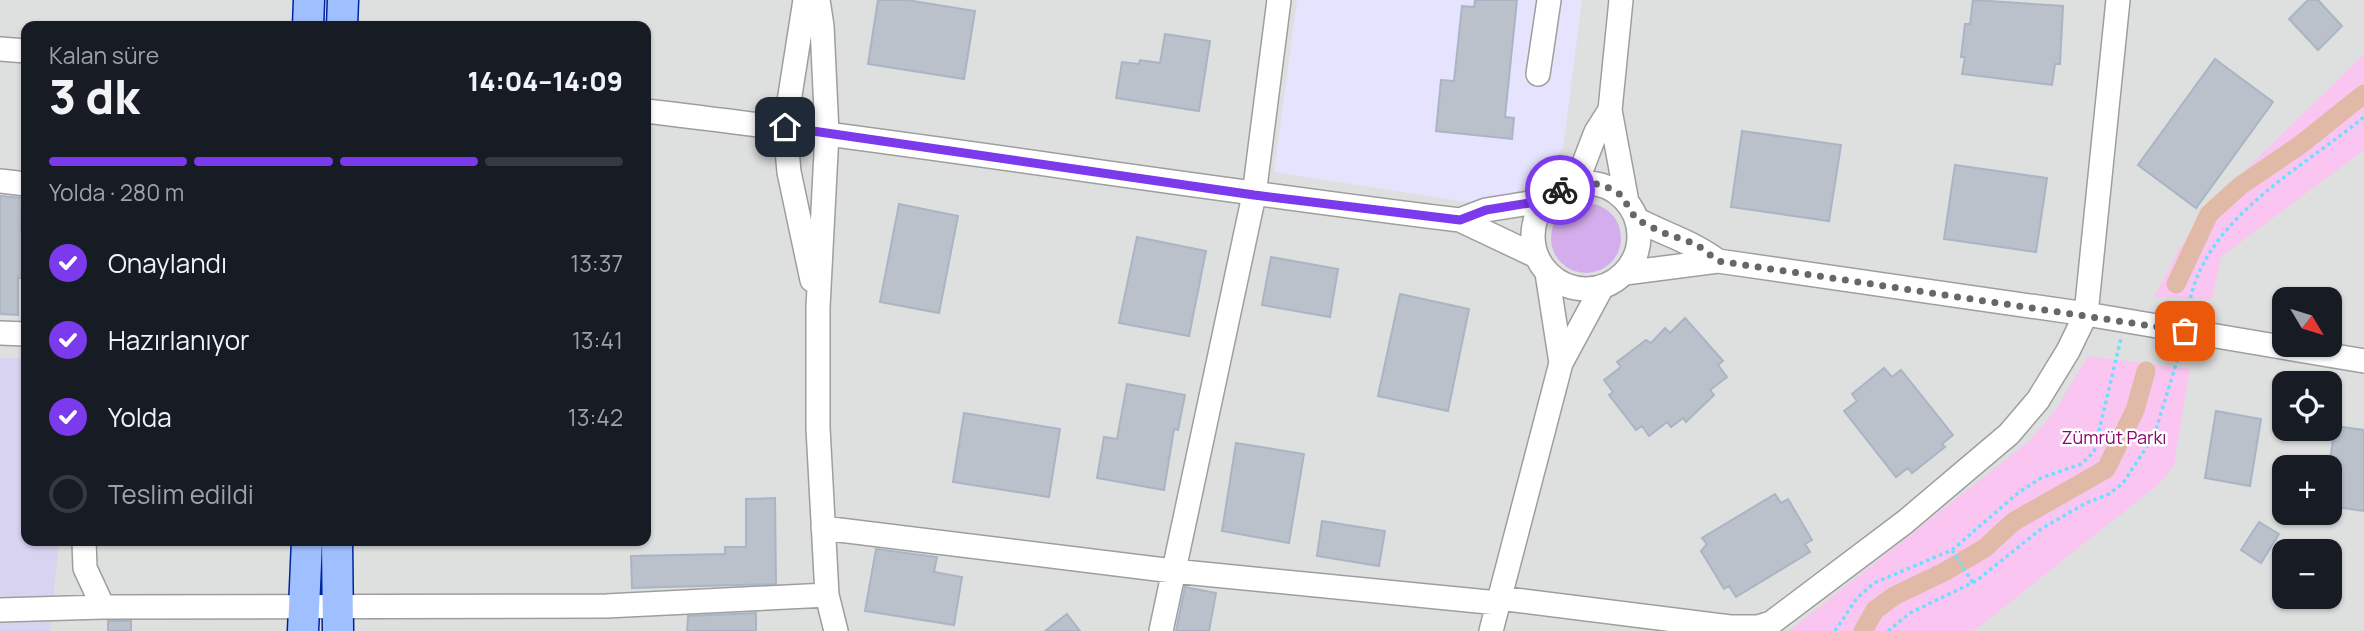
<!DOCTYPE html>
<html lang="tr">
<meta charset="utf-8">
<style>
:root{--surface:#171b24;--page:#20242c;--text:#f1f3f6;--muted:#9ea1a6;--line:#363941;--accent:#7c3aed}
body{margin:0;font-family:Manrope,sans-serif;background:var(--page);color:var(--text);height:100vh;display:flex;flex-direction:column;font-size:26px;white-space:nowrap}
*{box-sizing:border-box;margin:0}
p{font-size:23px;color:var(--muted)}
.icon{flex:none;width:38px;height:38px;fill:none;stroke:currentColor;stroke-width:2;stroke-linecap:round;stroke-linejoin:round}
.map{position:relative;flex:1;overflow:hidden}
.drawer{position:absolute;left:21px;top:21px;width:630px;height:525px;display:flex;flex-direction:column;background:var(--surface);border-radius:14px;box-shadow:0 2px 5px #0004}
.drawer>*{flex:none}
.needle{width:46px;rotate:128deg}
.buttons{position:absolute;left:2272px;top:287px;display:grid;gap:14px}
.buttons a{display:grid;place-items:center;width:70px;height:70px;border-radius:14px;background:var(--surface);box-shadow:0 2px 5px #0004;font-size:35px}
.pin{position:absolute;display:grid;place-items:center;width:60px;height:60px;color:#fff;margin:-30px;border-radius:14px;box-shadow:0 4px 10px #0006}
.courier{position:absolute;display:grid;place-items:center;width:70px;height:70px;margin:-35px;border:5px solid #7c3aed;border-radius:50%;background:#fff;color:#222;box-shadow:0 2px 9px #0007}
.head em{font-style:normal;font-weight:800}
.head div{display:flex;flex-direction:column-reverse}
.head{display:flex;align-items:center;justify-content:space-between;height:119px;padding:0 28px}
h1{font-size:46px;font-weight:800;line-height:52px}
.bar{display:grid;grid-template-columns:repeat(4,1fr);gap:10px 7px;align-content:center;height:84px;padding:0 28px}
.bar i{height:9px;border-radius:5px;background:var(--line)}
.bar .selected{background:var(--accent)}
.bar p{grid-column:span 4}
ol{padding:0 28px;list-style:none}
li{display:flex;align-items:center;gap:21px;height:77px}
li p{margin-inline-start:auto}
li .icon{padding:7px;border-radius:50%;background:var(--accent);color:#fff;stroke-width:4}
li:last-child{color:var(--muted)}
li i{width:38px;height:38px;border:4px solid var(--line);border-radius:50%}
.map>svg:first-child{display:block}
</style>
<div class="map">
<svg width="2364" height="631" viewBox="0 0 2364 631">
<rect width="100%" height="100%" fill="#e8eaf2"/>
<path fill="#dedfdf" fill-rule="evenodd" d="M0 0H2364V631H0ZM26 26H646V541H26ZM2284 299H2329V345H2284ZM2284 383H2329V429H2284ZM2284 467H2329V513H2284ZM2284 551H2329V597H2284Z"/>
<path fill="#e6e3ff" d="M1297 0H1582L1563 148 1538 180 1499 200 1473 203 1274 172Z"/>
<path fill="#d8d3f0" d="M0 358H26V541H59L50 631H0Z"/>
<path fill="#d4adec" d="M1551 238a35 35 0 1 1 70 0a35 35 0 1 1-70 0Z"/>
<path fill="#fbc5f1" d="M2364 54V150L2221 257 2212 299 2154 297 2178 251 2207 208Z
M2088 356 2190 369 2174 465 2160 483 1974 631H1789L2029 441 2055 411Z"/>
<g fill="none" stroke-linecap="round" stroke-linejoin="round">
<path stroke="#e0baa7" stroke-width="19" d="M2176 284 2209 214 2240 186 2300 145 2364 94
M1863 631 1875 610 1894 596 1944 572 1985 548 2013 522 2106 469 2135 410 2146 371"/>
</g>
<path fill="#bac1ca" stroke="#a9b5c4" stroke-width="2" d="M878 0H907L975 11 964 79 868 64Z
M1475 0H1517L1505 117 1514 118 1512 139 1436 131 1441 80 1454 81 1462 6 1474 7Z
M1973 0 2063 6 2060 64H2055L2052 85 1962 74 1965 57H1961L1965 24H1970Z
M2308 0H2318L2342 26 2318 50 2289 19Z
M1165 34 1210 41 1199 111 1116 98 1122 62 1139 64 1140 60 1160 63Z
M2215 59 2273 102 2196 208 2138 165Z
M1742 131 1841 145 1829 221 1731 207Z
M1955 165 2047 178 2036 252 1944 239Z
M0 196 22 198 21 231H26V278H18V315L0 314Z
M899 204 958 216 939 313 880 302Z
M1137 237 1206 251 1189 336 1119 323Z
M1271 257 1338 269 1330 317 1262 305Z
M1400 294 1469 309 1448 411 1378 396Z
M1685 318 1723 361 1718 365 1727 377 1710 390 1714 395 1686 422 1683 418 1671 427 1667 422 1649 436 1642 426 1636 430 1609 395 1613 392 1604 380 1621 367 1617 362 1646 340 1651 343 1665 328 1670 333Z
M1884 368 1892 377 1901 370 1953 435 1942 444 1945 447 1912 473 1908 468 1896 477 1844 411 1857 401 1852 394Z
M1127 384 1185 395 1178 430 1174 429 1164 490 1097 478 1104 437 1117 439Z
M2216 411 2261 419 2250 486 2205 478Z
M964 413 1060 429 1049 497 953 482Z
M2335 426 2364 430V511L2329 506V467Z
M1236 443 1304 454 1289 543 1222 531Z
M1775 494 1781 503 1788 499 1812 540 1805 544 1810 552 1736 597 1729 586 1724 589 1701 551 1707 544 1702 538Z
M775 498 776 584 632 588 631 556 725 554V547H746V499Z
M1322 521 1385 531 1379 566 1317 556Z
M2259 522 2279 534 2261 563 2241 550Z
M876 549 937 557 934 572 962 577 954 625 865 611Z
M1185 587 1216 593 1209 631H1176Z
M756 613V631H687L688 616Z
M1067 614 1080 631H1045Z
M108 621H131V631H108Z"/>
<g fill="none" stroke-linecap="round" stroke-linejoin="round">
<defs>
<path id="minor" d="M805 0 785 127 789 172 812 280
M818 0 822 26 827 133 818 307V428L827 595 836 631
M0 49 26 51
M1538 74 1549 0
M1610 110 1621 0
M646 111C918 143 1188 187 1460 220
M0 181 26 184
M1533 236a53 53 0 1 1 106 0a53 53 0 1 1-106 0Z
M1576 184 1596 132 1610 110 1627 202
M1536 256 1460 220 1486 210 1548 200
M1718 261 2086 314 2364 361
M1547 273 1561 363 1602 287
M1625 273 1718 261C1693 242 1664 234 1636 219
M0 333 26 334
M823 528 1173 571 1498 603
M84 541 85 568 103 607 606 606 827 595
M1499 598 1730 627H1758L1771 623 1905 522 2009 434 2038 400 2068 351 2086 314 2118 0
M0 610 103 607
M1161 631 1254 195 1279 0
M1491 631 1561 363"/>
<path id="major" d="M308 26 309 0
M342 26 343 0
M337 541 338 631
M303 631 307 541"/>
</defs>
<use href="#minor" stroke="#9e9e9e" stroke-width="26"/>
<use href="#major" stroke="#00249e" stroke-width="33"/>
<path stroke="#6cdffe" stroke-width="3.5" stroke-dasharray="3.5 3.5" stroke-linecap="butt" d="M2188 312C2199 221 2300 170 2364 117
M1952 550 1973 583
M1835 631 1857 598 1874 583 1952 550 2018 493 2041 478 2081 464 2094 452 2121 338
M1888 631 1910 613 1976 581 2041 529 2086 503 2109 494 2123 483 2154 436 2180 351"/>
<use href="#minor" stroke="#fff" stroke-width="23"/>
<use href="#major" stroke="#a0bffe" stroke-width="30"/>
</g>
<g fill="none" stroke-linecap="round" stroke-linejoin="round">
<path stroke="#67676a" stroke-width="7" stroke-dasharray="0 12.6" d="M1560 190 1587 182 1605 186 1621 195 1636 219 1661 232 1696 244 1718 261 2185 331"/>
<path stroke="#7c3aed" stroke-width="9" d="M785 127 1254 195 1460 220 1486 210 1548 200 1560 190"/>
</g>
<g text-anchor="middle" stroke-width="5" stroke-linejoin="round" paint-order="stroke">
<g font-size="18" fill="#85096e" stroke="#fff">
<text x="2114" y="444">Zümrüt Parkı</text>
</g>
</g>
</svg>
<div class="buttons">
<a><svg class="needle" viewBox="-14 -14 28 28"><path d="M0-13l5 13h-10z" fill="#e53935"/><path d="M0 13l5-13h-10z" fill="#9ea1a6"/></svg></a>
<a><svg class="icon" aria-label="locate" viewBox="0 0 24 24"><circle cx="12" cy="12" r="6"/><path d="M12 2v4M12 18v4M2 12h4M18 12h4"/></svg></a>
<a>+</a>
<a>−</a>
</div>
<div class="pin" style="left:2185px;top:331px;background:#ea580c"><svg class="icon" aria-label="bag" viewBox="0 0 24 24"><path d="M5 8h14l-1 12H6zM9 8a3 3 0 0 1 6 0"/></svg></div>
<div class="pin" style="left:785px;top:127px;background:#1f2937"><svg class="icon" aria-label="home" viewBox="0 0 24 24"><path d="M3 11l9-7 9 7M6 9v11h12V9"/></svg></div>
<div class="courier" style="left:1560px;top:190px"><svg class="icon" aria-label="bike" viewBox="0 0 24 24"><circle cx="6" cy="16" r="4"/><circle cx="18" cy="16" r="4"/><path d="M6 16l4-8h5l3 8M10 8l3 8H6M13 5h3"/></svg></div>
<section class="drawer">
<div class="head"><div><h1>3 dk</h1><p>Kalan süre</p></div><em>14:04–14:09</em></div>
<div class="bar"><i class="selected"></i><i class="selected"></i><i class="selected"></i><i></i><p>Yolda · 280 m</p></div>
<ol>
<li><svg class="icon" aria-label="check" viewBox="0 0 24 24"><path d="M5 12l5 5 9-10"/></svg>Onaylandı<p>13:37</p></li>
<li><svg class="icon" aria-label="check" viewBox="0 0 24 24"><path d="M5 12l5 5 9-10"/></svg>Hazırlanıyor<p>13:41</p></li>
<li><svg class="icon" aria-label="check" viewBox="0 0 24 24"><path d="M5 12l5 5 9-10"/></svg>Yolda<p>13:42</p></li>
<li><i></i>Teslim edildi</li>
</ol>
</section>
</div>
